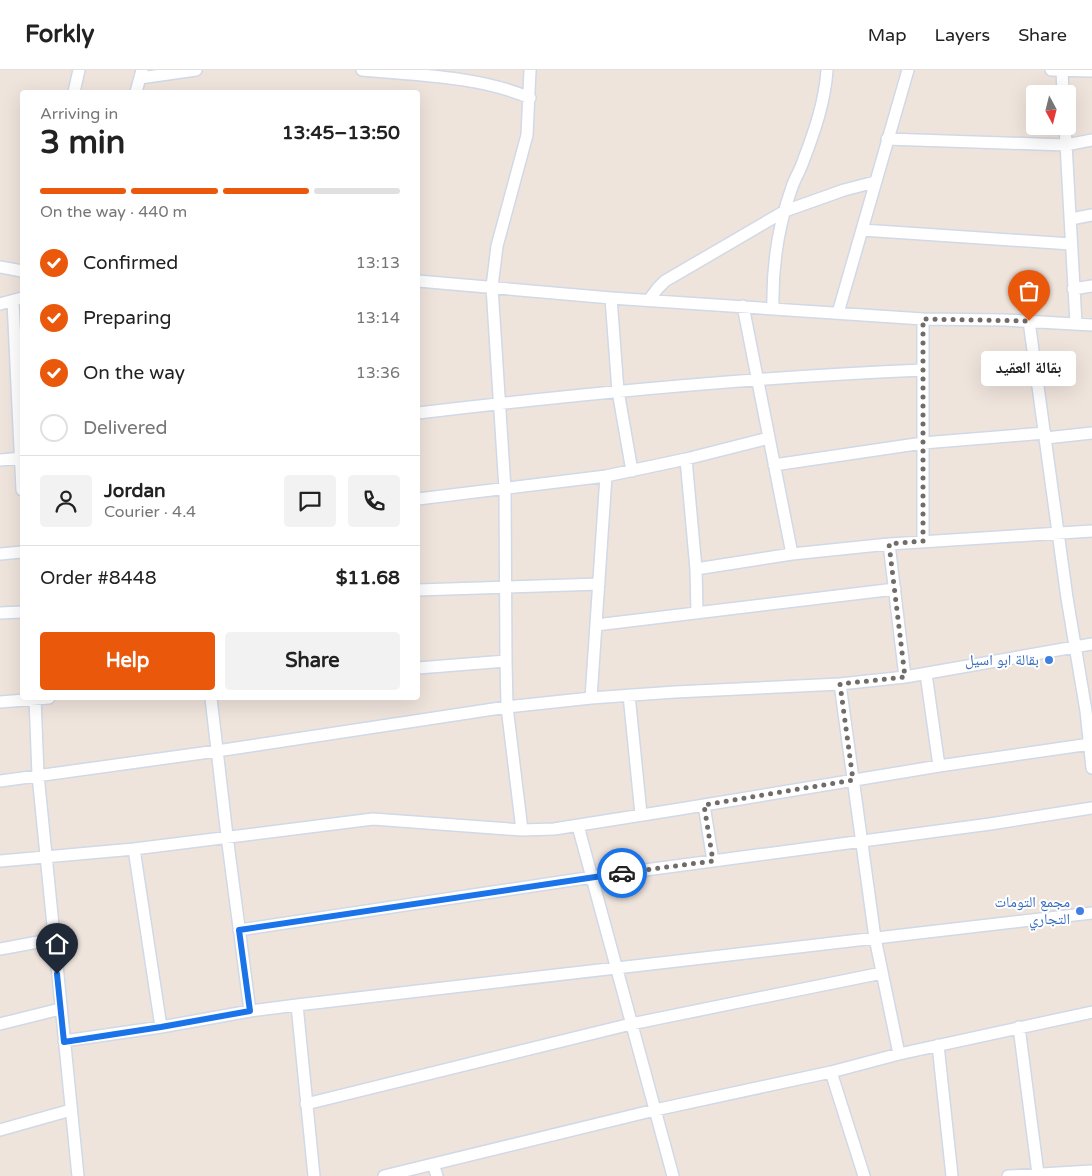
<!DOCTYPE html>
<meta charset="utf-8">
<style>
:root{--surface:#fff;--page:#f2f2f2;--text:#222;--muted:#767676;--line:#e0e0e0;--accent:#ea580c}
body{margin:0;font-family:"Varela Round","Noto Naskh Arabic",sans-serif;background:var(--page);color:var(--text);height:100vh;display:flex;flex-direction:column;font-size:19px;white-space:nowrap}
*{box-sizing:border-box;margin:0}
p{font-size:16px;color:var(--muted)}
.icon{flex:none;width:28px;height:28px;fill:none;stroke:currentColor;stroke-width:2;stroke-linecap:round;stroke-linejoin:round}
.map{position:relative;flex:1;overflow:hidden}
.details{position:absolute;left:20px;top:20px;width:400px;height:610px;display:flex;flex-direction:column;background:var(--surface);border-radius:5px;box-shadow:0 5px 20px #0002}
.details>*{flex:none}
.needle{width:32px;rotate:173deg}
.fabs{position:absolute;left:1026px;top:15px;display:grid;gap:10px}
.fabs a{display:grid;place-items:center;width:50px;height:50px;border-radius:5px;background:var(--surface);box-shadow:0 5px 20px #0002;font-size:25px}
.pin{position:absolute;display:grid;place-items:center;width:42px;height:42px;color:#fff;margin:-51px -21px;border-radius:50% 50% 50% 0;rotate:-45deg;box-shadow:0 0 5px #0007}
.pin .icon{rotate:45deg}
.courier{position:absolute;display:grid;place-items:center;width:50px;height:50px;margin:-25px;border:4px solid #1a73e8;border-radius:50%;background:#fff;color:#222;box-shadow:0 1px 6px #0007}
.bubble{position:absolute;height:35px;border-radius:5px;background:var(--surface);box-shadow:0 5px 20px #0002;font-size:16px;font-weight:700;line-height:35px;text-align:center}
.head em{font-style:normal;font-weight:700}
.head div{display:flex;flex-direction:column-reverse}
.head{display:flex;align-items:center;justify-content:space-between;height:85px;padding:0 20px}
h1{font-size:32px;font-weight:700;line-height:38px}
.bar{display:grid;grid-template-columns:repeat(4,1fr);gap:8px 5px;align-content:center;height:60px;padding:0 20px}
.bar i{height:6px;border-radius:4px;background:var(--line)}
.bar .on{background:var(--accent)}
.bar p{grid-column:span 4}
.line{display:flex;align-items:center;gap:12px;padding:0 20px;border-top:1px solid var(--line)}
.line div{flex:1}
.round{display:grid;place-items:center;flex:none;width:52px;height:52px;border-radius:5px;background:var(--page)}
ol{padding:0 20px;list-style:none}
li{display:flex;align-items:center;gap:15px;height:55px}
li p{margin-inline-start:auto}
li .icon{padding:5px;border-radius:50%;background:var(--accent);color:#fff;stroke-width:4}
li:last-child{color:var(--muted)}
li i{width:28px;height:28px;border:2px solid var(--line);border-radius:50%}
.button{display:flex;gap:10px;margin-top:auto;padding:10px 20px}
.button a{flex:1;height:58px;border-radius:5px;background:var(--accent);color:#fff;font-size:20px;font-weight:700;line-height:58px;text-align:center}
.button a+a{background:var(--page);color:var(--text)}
header{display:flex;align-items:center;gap:30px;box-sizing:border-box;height:70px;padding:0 25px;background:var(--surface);border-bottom:1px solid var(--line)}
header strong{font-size:24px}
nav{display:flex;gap:28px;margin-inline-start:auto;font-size:18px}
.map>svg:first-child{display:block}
</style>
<header>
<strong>Forkly</strong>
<nav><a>Map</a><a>Layers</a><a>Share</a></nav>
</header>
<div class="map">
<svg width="1092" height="1106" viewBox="0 0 1092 1106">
<rect width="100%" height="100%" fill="#efe4dc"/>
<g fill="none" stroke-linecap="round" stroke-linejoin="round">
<defs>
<path id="minor" d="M362 0C415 5 480 6 530 28
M1051 0 1092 1
M1062 0 1063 24
M140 8 196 0
M74 22 79 0
M136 22 142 0
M1065 56 1076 254
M887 69 1066 75 1092 70
M1071 149 1092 145
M862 160 1071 174
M0 197 22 201
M418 211 611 228 923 249 1005 250 1092 255
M1073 219 1092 216
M611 228 618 321 632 401
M649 230 658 218 665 211 785 141 844 120 875 112
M13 231 22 420
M0 234 22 228
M743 236 792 484
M773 239C772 197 778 156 792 117 795 108 801 99 804 89 815 60 825 31 827 0
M838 243 908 0
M923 249V471
M1029 251 1067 528 1086 641 1092 698
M418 343C585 323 754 307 923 300
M1046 368 1092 363
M686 389 696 499 697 543
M0 390 22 388
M774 395 923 373 1045 363
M418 429 606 406 686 389 769 368
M889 474 905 607
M0 484 22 482
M696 499 792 484 889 474 1092 461
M418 520 599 514
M0 543 22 542
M596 555 895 519
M418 598 506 591
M926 604 939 696
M840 614 875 868 899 984
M629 625 641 744
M35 628 38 705 78 1106
M211 628 227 766 250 941
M591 628 606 406
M0 632 49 628
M0 711 217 681 507 637 591 628 675 622 840 614 905 607 1092 574
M704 735 713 791
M578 756 673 1106
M522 760 507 637 506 591 505 419 492 217 497 176 527 65 530 0
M134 779 161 957
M0 791 134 779 373 749 522 760 554 759 680 739 939 696 1090 674
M239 860 593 807 990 754 1092 738
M0 879 54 869
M297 935 314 1106
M0 954 60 939
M1019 957 1038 1104
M64 971 161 957 250 941 297 935 1092 843
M938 975 952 1106
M831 1002 864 1106
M306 1034 631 954 882 903
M0 1060 71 1040
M433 1094 437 1106
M384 1106 655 1040 831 1002 899 984 1092 942
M1008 1106 1092 1101"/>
</defs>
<use href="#minor" stroke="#d1d8e6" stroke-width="14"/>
<use href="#minor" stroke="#fff" stroke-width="11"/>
</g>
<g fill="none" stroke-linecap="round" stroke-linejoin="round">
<path stroke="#706c69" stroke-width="5" stroke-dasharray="0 9" d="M622 803 713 791 704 735 853 710 840 614 905 607 889 474 923 471V249L1029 251"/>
<path stroke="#1a73e8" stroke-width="6" d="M57 904 64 972 161 957 250 941 239 860 622 803"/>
</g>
<g fill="#3f7fe0" stroke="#fff" stroke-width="2">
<circle cx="1049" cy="590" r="5"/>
<circle cx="1080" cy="841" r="5"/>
</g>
<g text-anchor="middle" stroke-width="4" stroke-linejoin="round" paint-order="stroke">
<g font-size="15" fill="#366cbe" stroke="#fff" text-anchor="end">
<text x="1039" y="595">بقالة ابو اسيل</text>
<text x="1070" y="837">مجمع التومات<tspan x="1070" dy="17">التجاري</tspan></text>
</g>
</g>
</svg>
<div class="fabs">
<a><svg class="needle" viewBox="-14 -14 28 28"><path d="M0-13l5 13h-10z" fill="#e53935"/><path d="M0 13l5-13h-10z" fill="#767676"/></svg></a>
</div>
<div class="pin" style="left:1029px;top:251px;background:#ea580c"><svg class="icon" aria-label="bag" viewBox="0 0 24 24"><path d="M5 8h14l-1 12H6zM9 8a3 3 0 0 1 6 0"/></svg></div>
<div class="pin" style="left:57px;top:904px;background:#1f2937"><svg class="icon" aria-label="home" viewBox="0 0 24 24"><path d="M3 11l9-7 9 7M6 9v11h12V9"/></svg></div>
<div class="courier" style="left:622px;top:803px"><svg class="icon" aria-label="car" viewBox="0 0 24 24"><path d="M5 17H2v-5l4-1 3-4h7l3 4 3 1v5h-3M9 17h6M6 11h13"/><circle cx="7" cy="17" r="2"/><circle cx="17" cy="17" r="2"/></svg></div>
<div class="bubble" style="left:981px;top:281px;width:95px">بقالة العقيد</div>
<section class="details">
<div class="head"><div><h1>3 min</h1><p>Arriving in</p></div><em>13:45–13:50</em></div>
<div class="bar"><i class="on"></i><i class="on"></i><i class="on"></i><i></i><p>On the way · 440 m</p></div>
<ol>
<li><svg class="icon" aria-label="check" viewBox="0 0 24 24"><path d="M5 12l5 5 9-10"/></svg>Confirmed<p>13:13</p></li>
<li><svg class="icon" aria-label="check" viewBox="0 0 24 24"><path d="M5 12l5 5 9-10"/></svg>Preparing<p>13:14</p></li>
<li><svg class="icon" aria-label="check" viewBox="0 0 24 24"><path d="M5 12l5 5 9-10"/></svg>On the way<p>13:36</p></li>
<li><i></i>Delivered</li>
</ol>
<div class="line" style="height:90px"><a class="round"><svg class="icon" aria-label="person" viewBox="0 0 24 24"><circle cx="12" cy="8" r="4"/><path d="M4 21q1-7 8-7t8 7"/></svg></a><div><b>Jordan</b><p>Courier · 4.4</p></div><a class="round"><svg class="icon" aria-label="chat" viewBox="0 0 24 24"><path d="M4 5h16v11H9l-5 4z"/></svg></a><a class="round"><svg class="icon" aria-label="phone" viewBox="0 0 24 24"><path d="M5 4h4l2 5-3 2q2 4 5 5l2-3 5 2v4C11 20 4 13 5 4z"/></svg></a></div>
<div class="line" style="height:65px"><div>Order #8448</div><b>$11.68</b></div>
<div class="button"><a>Help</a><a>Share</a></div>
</section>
</div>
